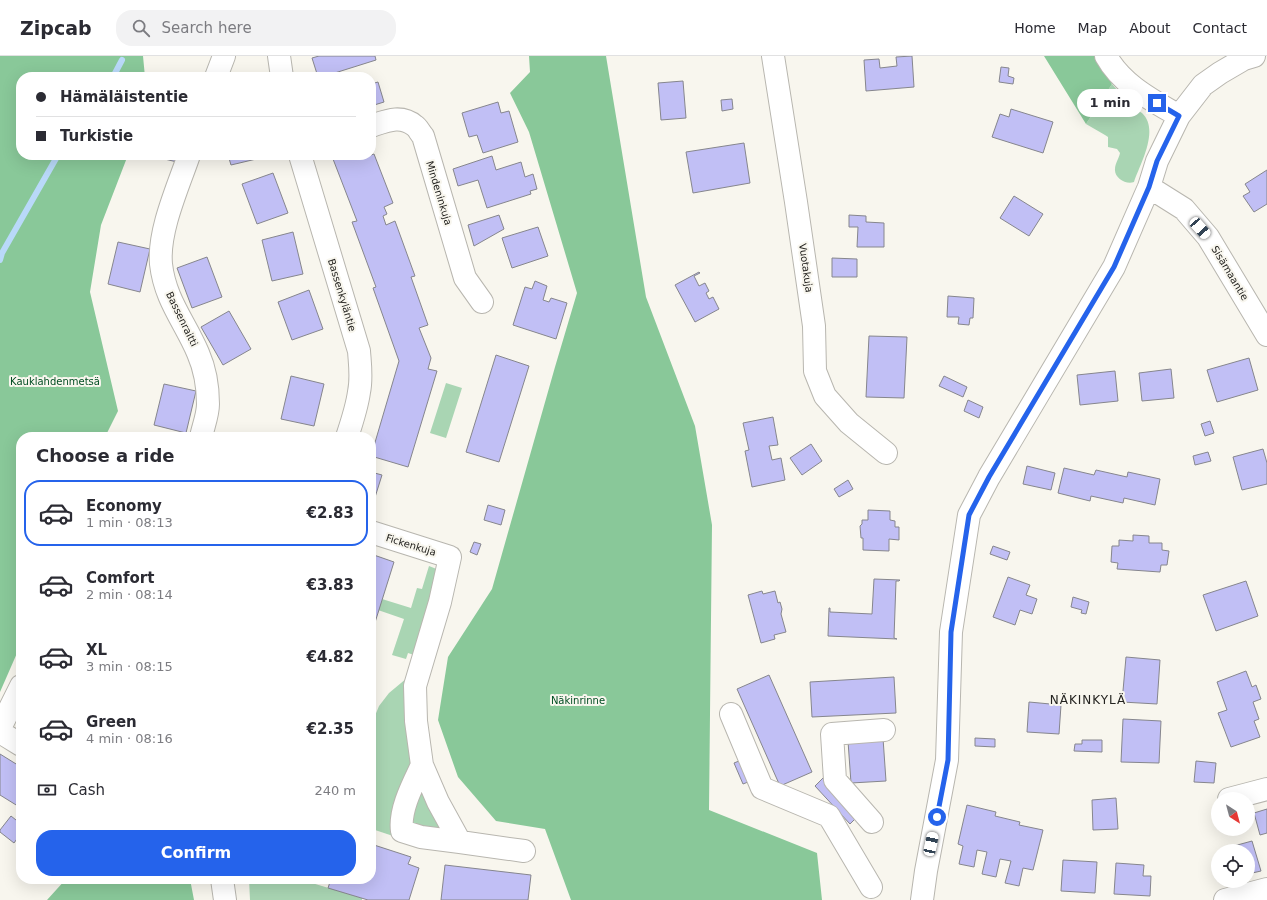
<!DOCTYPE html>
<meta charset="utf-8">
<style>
body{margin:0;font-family:"DejaVu Sans",sans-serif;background:#f2f2f3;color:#2b2b33;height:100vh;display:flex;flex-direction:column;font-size:15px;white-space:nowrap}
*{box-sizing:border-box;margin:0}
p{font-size:13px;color:#7c7c81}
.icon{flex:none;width:22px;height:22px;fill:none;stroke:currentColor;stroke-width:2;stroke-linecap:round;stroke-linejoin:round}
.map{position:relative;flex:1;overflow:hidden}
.details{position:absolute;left:16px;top:376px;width:360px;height:452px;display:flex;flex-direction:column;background:#fff;border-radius:16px;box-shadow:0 4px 16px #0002}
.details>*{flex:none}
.guide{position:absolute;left:16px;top:16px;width:360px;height:88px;border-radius:16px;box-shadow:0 4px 16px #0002;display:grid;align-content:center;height:88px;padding:0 20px;background:#fff}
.needle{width:26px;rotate:144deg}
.controls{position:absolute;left:1211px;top:736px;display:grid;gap:8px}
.controls a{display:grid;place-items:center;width:44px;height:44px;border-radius:50%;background:#fff;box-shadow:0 4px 16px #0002;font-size:20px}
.end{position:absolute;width:18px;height:18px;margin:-9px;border:5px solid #2563eb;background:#fff;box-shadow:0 0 0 2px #fff}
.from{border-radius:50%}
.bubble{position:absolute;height:28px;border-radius:14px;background:#fff;box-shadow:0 4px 16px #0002;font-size:13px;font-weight:600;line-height:28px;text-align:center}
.car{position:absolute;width:12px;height:24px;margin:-12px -6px;border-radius:5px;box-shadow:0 0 3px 1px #0007;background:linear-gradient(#fff 24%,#345 0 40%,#fff 0 76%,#345 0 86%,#fff 0)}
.guide b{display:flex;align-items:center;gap:14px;height:38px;font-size:15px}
.guide b+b{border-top:1px solid #e1e1e2}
.guide i{width:10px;height:10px;background:#2b2b33}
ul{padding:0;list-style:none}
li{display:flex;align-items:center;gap:12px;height:66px;margin:0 8px 6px;padding:0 12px;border:2px solid transparent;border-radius:16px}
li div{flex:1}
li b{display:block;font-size:15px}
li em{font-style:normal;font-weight:600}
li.current{border-color:#2563eb}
li>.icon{width:36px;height:36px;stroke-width:1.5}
h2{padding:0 20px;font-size:18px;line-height:48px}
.pay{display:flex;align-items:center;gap:10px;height:44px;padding:0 20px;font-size:15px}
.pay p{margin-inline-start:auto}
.button{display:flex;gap:8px;margin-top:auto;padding:8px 20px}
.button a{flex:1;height:46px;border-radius:16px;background:#2563eb;color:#fff;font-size:16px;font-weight:600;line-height:46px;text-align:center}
header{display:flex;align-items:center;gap:24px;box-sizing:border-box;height:56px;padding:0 20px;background:#fff;border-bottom:1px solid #e1e1e2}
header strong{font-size:19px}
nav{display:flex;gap:22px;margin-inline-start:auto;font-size:14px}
.search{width:280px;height:36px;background:#f2f2f3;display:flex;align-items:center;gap:10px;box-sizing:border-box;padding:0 14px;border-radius:16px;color:#7c7c81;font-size:15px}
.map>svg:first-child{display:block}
</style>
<header>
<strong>Zipcab</strong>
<div class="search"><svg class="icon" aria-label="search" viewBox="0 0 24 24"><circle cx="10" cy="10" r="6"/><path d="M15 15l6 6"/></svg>Search here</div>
<nav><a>Home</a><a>Map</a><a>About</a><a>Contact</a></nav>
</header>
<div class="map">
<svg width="1267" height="844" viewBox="0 0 1267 844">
<rect width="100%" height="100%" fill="#f8f6ee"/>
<path fill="#a9d5b3" d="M1112 28 1118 35 1134 45 1131 51C1134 53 1139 55 1142 57 1160 74 1140 108 1134 126 1126 129 1114 122 1115 113 1115 108 1119 102 1120 97L1117 93 1108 91V81L1105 79 1086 68Z
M446 327 462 332 446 382 430 377Z
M429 510 439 514 417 600 408 597 406 603 392 599 404 563 378 554 382 543 411 552 417 532 422 533Z
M407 622 415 705 393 780 372 773 374 765 371 764 372 667 379 650 389 637Z
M419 729 447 777 408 774Z
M249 823H313L312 827 362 842V844H250Z"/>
<path fill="#89c899" d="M0 0H143L145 21H21V99H128L101 169 90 236 118 355 106 379 109 381H21V588L0 636Z
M529 0H606L646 241 695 370 712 469 709 754 817 797 822 844H571L545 773 496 765 458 721 438 664 448 601 492 533 555 311 577 237 529 76 510 37 530 16Z
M1044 0H1095L1103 15 1112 28 1086 68Z
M66 823H190L194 844H47Z"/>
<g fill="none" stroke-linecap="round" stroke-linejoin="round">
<path stroke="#b9d9f9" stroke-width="6" d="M113 21 122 4
M0 204 2 197 58 99"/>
</g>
<path fill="#c1bff5" stroke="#86868d" d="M319 0H375L376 4 322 21H318L312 2Z
M912 0 914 31 866 35 864 4 879 3 880 12 897 10 896 1Z
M1001 11 1009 12 1008 20 1014 22 1013 28 999 26Z
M683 25 686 62 661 64 658 27Z
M378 26 384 46 371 50V28Z
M732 43 733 53 722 55 721 44Z
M498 46 501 57 509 55 518 86 483 97 477 79 469 81 462 57Z
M1011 53 1053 66 1043 97 992 81 1000 58 1009 61Z
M744 87 750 127 693 137 686 96Z
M374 98 393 147 384 151 387 158 383 160 386 169 395 165 415 220 411 221 428 269 419 272 431 302 428 313 437 315 408 411 371 400 399 305 373 232 376 231 352 166 357 165 333 103 343 99H364L365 101Z
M148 99H178L177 106Z
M228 99H269V100L231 109Z
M492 100 496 114 521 106 525 121 533 118 537 133 530 135 531 138 487 152 478 124 458 130 453 113Z
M1267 114V148L1254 156 1243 140 1250 136 1245 128Z
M273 117 288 157 257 168 242 128Z
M1014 140 1043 158 1029 180 1000 162Z
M499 159 504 173 474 190 468 169Z
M849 159 866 160V166L884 167V191H857L858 171H849Z
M538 171 548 200 512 212 502 182Z
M293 176 303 218 272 225 262 184Z
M118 186 150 193 140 236 108 228Z
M207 201 222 241 192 252 177 212Z
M832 202 857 203V221H832Z
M699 216 700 217 694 220 699 230 705 227 709 235 706 237 709 243 713 241 719 253 695 266 675 229Z
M535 225 547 230 543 244 549 246 551 242 567 247 556 283 513 269 525 231 532 233Z
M309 234 323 273 292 284 278 246Z
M948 240 974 242 973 262H970L969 269 958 268 959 261H947Z
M229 255 251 293 223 309 201 271Z
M869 280 907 281 904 342 866 341Z
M496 299 529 310 499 406 466 396Z
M1249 302 1258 334 1217 346 1207 314Z
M1171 313 1174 342 1142 345 1139 317Z
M1115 315 1118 345 1080 349 1077 319Z
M291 320 324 328 314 370 281 363Z
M944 320 967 331 963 341 939 330Z
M164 328 196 335 186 377 154 369Z
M968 344 983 351 979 362 964 355Z
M773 361 778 389 769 390 772 404 781 402 785 424 752 431 745 395 749 394 743 367Z
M1210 365 1214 377 1205 380 1201 368Z
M811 388 822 405 802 419 790 402Z
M1263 393 1267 407V428L1242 434 1233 401Z
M1208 396 1211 405 1195 409 1193 400Z
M1027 410 1055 417 1051 434 1023 428Z
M1064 412 1094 419 1096 414 1127 421 1128 416 1160 423 1155 449 1124 442 1123 447 1091 440 1090 445 1058 437Z
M371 416 382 419 371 454Z
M848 424 853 433 839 441 834 433Z
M488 449 505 454 501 469 484 464Z
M868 454 890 455V464L895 465V471H899V484L889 483V495L863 494V482H861L860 470 862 468V464H868Z
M1133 479 1149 480V487H1162V494L1169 495 1167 509H1161L1160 516 1117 513 1118 507 1111 506 1112 490H1119V484L1133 485Z
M474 486 481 488 477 499 470 496Z
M993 490 1010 496 1007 504 990 498Z
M371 498 394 506 372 576H371Z
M1008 521 1030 529 1026 539 1037 543 1032 558 1020 554 1015 569 993 561Z
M874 523 900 524 899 525H896L894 582 897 583 828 580 829 552H830V556L872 558Z
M1246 525 1258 560 1216 575 1203 539Z
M762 535 763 538 775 535 778 547 780 546 782 553 781 558 786 576 774 579 775 583 761 587 748 539Z
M1073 541 1089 546 1086 558 1081 557 1082 554 1071 551Z
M1126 601 1160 604 1157 648 1122 646Z
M1246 615 1252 631 1256 629 1261 643 1253 646 1259 663 1254 665 1260 681 1231 691 1218 657 1227 654 1217 626Z
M769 619 812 716 780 730 737 633Z
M894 621 896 657 812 661 810 626Z
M1029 646 1061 649 1059 678 1027 676Z
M1123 663 1161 665 1159 707 1121 706Z
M883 682 886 725 851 727 848 685Z
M975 682 995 683V691L975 690Z
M1082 684H1102V696L1074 695 1075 688H1082Z
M0 698 21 711V752L0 739Z
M744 703 753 724 743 728 734 707Z
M1196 705 1216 707 1214 727 1194 726Z
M824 721 858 760 850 768 815 730Z
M1116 742 1118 773 1093 774 1092 744Z
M967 749 996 756 995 760 1020 766 1019 769 1043 774 1033 814 1023 812 1019 830 1005 827 1011 805 1000 803 996 821 982 818 987 796 977 794 974 811 959 808 963 790 958 788Z
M1267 753V777L1260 779 1254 757Z
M11 760 21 768V777L14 787 0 776V774Z
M1252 785 1261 815 1248 818V795H1219V794Z
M371 788 411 801 408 808 419 812 409 844H368L328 832 331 823H371Z
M1063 804 1097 806 1095 837 1061 835Z
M1116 807 1144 809 1143 820H1151L1150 840 1114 838Z
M445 809 531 819 528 844H441Z"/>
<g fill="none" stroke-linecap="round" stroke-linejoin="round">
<g stroke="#b8b6af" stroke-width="24">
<path id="minor" d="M279 0 282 21
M773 0 796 146 814 270 815 315 825 340 849 367 886 397
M1106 0C1122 29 1152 44 1179 60
M216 21 224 0
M371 70C386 65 401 58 415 70 418 72 420 77 423 80L465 222 482 246
M189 99C178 131 158 175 161 208 165 244 185 266 198 297 205 313 208 332 208 348 208 359 203 371 201 381
M300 99 359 295C360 309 362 322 359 336 357 351 352 366 347 381
M1149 131 1184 153 1208 181 1267 279
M371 476 450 501 440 546 415 630 416 665 422 709 438 746 460 786 524 795
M731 658 762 732 829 760 871 831
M0 672 21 630
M0 676 21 689
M422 709C413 728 399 754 402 775L421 781 460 786
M1229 743 1267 733
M872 766 835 724 832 678 884 674
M222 823 225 844
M922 844 926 815 947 704 951 576 969 459 989 421 1114 211 1149 131 1157 105 1179 60 1203 29 1220 17 1244 3 1254 0
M1225 844 1267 833"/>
</g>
<use href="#minor" stroke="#fff" stroke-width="22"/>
</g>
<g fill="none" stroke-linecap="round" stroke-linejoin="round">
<path stroke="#2563eb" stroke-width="5" d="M937 761 948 704 951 576 969 459 989 421 1114 211 1149 131 1157 105 1179 60 1157 47"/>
</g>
<g text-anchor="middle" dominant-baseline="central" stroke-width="4" stroke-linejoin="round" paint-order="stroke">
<g font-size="10" fill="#242320" stroke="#f8f6ee">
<text transform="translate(439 137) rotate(73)">Mindeninkuja</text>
<text transform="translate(806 212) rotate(82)">Vuotakuja</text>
<text transform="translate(1230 217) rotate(59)">Sisämaantie</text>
<text transform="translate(342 239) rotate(73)">Bassenkyläntie</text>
<text transform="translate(182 263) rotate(64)">Bassenraitti</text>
<text transform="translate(411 489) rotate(17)">Fickenkuja</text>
</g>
<g font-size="10" fill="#004d22" stroke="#f8f6ee">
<text x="55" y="325">Kauklahdenmetsä</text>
<text x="578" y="644">Näkinrinne</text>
</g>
<g font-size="12" letter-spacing="1" fill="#242320" stroke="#f8f6ee">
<text x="1088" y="644">NÄKINKYLÄ</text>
</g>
</g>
</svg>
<div class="controls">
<a><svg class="needle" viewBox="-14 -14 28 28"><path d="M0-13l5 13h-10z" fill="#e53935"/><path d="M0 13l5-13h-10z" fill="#7c7c81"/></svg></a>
<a><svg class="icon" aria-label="locate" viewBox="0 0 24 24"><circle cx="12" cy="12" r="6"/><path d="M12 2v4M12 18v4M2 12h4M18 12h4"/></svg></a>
</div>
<i class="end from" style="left:937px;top:761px"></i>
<i class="end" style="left:1157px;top:47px"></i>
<div class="bubble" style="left:1077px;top:33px;width:66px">1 min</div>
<i class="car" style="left:1200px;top:172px;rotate:138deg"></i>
<i class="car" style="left:931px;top:788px;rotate:12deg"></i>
<div class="guide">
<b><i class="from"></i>Hämäläistentie</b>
<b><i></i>Turkistie</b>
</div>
<section class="details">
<h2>Choose a ride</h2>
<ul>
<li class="current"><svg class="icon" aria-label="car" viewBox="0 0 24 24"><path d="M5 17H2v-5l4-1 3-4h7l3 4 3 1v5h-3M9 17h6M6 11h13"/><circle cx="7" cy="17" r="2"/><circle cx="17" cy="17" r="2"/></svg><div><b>Economy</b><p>1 min · 08:13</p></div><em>€2.83</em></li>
<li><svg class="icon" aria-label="car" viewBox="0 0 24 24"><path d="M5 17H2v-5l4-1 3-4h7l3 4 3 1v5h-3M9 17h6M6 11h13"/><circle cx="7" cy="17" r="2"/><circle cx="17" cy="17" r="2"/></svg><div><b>Comfort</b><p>2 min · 08:14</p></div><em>€3.83</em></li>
<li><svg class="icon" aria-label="car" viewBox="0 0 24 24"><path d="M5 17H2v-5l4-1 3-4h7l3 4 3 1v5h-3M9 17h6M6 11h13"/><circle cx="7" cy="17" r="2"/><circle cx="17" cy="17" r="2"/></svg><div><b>XL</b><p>3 min · 08:15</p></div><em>€4.82</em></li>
<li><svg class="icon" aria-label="car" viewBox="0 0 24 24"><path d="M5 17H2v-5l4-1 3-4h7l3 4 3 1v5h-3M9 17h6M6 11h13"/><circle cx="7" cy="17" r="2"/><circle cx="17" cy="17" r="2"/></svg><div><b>Green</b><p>4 min · 08:16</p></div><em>€2.35</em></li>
</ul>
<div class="pay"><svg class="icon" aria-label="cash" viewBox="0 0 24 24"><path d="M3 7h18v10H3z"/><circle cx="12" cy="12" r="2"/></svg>Cash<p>240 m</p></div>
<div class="button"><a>Confirm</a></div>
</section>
</div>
